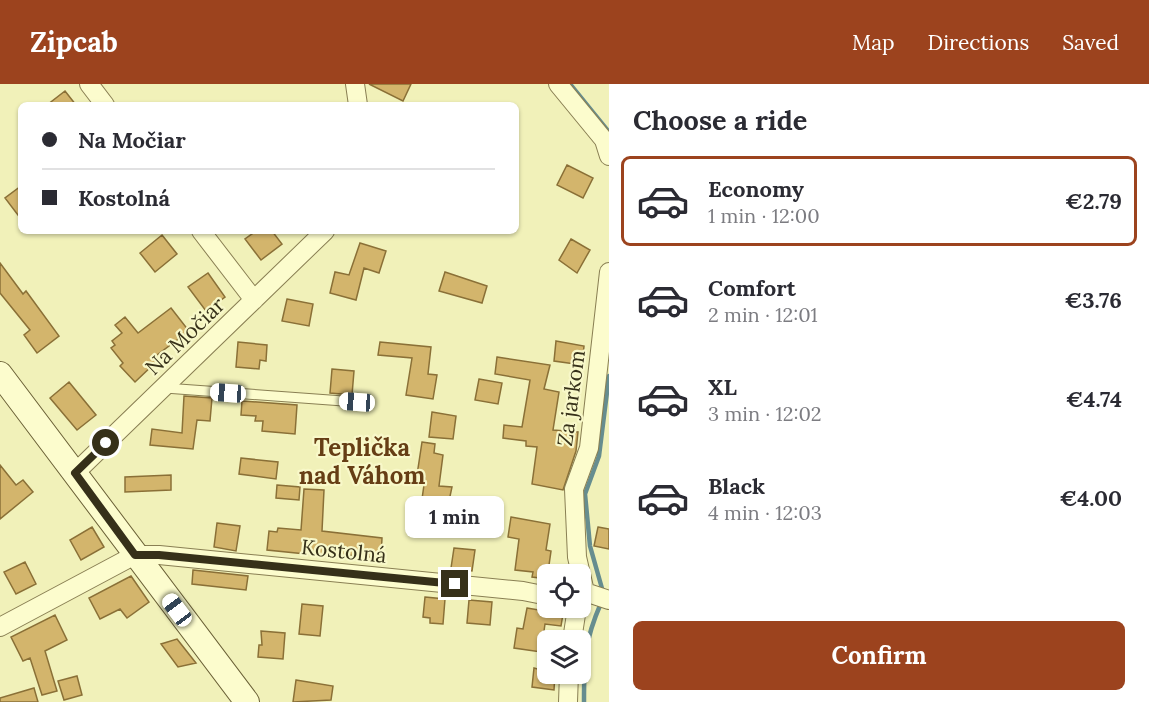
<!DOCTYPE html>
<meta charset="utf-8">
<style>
body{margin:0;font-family:Lora,serif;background:#f7f7f7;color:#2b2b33;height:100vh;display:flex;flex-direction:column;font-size:22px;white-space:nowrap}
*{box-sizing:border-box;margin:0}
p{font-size:20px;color:#7c7c81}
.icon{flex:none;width:33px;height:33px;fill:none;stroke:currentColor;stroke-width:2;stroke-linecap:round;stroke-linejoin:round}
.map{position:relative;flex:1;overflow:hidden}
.details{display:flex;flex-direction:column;background:#fff;width:540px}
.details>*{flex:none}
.top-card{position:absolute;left:18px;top:18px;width:501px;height:132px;border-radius:9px;box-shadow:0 2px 4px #0004;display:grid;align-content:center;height:132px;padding:0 24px;background:#fff}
.fabs{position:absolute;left:537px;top:480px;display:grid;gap:12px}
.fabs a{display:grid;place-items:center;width:54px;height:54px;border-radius:9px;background:#fff;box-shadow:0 2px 4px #0004;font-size:30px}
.end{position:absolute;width:27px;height:27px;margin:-14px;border:8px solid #363019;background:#fff;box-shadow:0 0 0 3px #fff}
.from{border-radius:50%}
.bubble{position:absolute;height:42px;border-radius:9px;background:#fff;box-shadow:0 2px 4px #0004;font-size:20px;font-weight:700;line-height:42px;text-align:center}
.car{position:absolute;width:18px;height:36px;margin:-18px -9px;border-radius:8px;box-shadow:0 0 4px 2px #0007;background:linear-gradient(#fff 24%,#345 0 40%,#fff 0 76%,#345 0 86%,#fff 0)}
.top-card b{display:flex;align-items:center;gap:21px;height:57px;font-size:22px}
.top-card b+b{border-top:2px solid #e1e1e2}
.top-card i{width:15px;height:15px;background:#2b2b33}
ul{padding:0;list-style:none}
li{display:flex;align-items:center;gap:18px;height:90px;margin:0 12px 9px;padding:0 12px;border:3px solid transparent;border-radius:9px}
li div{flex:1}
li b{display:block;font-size:22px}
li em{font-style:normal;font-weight:700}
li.on{border-color:#9c431e}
li>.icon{width:54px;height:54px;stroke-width:1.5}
h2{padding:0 24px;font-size:27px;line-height:72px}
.action{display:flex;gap:12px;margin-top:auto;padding:12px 24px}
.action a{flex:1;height:69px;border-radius:9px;background:#9c431e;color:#fff;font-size:24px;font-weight:700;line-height:69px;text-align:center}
header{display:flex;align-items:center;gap:36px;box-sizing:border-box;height:84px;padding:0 30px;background:#9c431e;color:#fff}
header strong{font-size:28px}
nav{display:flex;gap:33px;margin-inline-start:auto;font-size:21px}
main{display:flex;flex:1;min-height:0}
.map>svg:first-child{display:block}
</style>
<header>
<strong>Zipcab</strong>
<nav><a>Map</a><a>Directions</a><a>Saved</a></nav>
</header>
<main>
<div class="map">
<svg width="609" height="618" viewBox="0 0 609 618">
<rect width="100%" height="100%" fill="#f1f1b9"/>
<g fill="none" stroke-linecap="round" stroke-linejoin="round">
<path stroke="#668d8f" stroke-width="4.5" d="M570 0 609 48
M603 508 590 462 585 410 599 372 609 292
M584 618C584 576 584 558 601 519"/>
</g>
<path fill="#d3b56c" stroke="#8a7037" stroke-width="1.5" d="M369 0H411L403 17Z
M65 7 76 21H47Z
M567 81 593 94 583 114 557 101Z
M21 102V135L5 114Z
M256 147H272L282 160 261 176 245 155Z
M162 151 177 170 155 188 140 169Z
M571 155 590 166 577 189 559 176Z
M360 159 386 167 379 189 364 184 356 216 330 209 335 188 349 191Z
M0 179 23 210 26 207 59 252 37 269 24 251 30 246 0 209Z
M445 188 487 202 482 219 439 207Z
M208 189 225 213 206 227 188 203Z
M287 215 313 220 309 242 282 237Z
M171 224 189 247 153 274 157 277 135 298 120 282 123 279 111 264 115 261 112 257 122 249 115 241 125 233 138 249Z
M556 257 584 262 582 281 554 277Z
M238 258 267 261 266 277 260 276 259 285 236 283Z
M380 258 431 263 428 290 437 291 433 315 406 311 412 274 378 271Z
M497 273 550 281 544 305 559 308 553 346 578 348 576 367 563 406 532 400 537 363 526 362V357L503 354 504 341 522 343 530 296 495 290Z
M332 285 354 287 352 311 330 309Z
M479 295 502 299 498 320 475 316Z
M69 298 96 331 77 346 50 314Z
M184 312 212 314 210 337 197 336 193 365 150 361 152 345 182 349Z
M242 317 297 321 295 350 262 347 263 337H255L256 332 241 331Z
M432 328 456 332 453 355 429 353Z
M422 358 435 360 434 369 443 371 439 402 452 403 449 417 422 415 425 394 417 391Z
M241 374 278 378 276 395 239 390Z
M0 381 16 401 23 396 33 408 0 435Z
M171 391V406L125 408V393Z
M277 401 300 403 299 416 276 414Z
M304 405 324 406 322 447 382 454 381 474 336 470 335 473 267 466 269 447 277 448 278 444 301 446Z
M511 433 550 440 546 466 551 467 547 495 532 493 533 488 515 486 519 455 508 453Z
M217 439 240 442 236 467 214 463Z
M92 443 104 463 81 476 70 456Z
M598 443 609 445V465L594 462Z
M454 464 475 466 472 487 451 484Z
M25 478 36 500 16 510 4 488Z
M193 486 248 492 246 506 192 500Z
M131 492 149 518 127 534 120 525 100 535 89 514Z
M425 513 445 515 443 540 430 539V534L423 533Z
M469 516 492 518 490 541 467 539Z
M302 520 323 522 320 552 299 550Z
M527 524 563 530 561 542 545 540 541 568 514 564 517 544 523 545Z
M55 531 67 556 45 567 57 607 42 611 30 574 23 577 11 553Z
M261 547 285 549 283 575 258 573 259 561H262Z
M177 555 196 579 178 583 161 560Z
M534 584 555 590 554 606 532 603Z
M77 592 82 611 64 616 58 597Z
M296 596 333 602 331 616 293 618Z
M34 604 38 618H0V614Z"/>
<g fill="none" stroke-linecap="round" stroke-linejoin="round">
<g stroke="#897f53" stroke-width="11">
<path id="service" d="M165 304 357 318"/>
</g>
<g stroke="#897f53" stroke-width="20">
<path id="minor" d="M89 0 105 21
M355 0 358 21
M558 0 604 56 609 72
M201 147 254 216
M75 389 325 147
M585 508 609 516
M580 515 585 508 577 473 574 405 589 364 609 188
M0 543 135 471H159L523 507 548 512
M572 556 577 524
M568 618 569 590"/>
</g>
<g stroke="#6a6036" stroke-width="26">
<path id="secondary" d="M0 290 247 618"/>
</g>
<use href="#service" stroke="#fcfccd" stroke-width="9"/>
<use href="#minor" stroke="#fcfccd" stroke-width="18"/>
<use href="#secondary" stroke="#fcfccd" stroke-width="24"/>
</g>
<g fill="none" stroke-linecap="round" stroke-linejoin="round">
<path stroke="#363019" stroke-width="8" d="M106 359 75 389 135 471H159L455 500"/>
</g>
<g text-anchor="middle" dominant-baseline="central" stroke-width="4.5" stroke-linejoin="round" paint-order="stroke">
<g font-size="21" fill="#363019" stroke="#f8f8c9">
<text transform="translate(185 252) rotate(-44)">Na Močiar</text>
<text transform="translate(571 314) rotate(-82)">Za jarkom</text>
<text transform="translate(344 467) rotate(6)">Kostolná</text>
</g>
<g font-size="24" font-weight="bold" fill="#663e15" stroke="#f8f8c9">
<text x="362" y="363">Teplička<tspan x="362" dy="28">nad Váhom</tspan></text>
</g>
</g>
</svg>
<div class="fabs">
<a><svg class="icon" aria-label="locate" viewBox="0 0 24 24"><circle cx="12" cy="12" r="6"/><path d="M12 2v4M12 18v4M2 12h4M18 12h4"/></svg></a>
<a><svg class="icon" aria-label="layers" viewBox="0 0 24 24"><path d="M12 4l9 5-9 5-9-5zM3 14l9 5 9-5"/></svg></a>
</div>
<i class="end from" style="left:106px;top:359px"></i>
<i class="end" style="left:455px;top:500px"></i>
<div class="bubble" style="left:405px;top:412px;width:99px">1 min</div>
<i class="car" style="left:228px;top:309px;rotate:274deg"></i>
<i class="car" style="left:357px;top:318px;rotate:274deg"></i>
<i class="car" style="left:177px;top:526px;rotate:323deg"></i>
<div class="top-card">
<b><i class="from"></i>Na Močiar</b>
<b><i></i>Kostolná</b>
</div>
</div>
<section class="details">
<h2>Choose a ride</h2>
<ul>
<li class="on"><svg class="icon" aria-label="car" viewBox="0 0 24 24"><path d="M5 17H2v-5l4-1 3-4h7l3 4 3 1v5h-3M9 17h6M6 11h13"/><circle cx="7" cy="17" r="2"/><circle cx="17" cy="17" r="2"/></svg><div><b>Economy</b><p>1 min · 12:00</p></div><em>€2.79</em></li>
<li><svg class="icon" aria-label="car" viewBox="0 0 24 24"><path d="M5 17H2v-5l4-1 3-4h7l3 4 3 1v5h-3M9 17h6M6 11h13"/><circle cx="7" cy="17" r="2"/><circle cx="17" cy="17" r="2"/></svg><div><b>Comfort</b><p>2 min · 12:01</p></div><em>€3.76</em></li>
<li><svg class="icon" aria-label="car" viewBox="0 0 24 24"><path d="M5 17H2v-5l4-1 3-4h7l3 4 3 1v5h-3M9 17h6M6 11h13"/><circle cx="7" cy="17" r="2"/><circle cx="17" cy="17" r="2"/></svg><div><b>XL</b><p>3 min · 12:02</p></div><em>€4.74</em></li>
<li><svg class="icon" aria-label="car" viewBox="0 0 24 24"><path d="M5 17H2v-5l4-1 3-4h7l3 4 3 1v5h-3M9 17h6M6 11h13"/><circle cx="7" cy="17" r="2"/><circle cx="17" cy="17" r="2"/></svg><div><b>Black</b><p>4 min · 12:03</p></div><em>€4.00</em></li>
</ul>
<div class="action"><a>Confirm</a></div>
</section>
</main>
